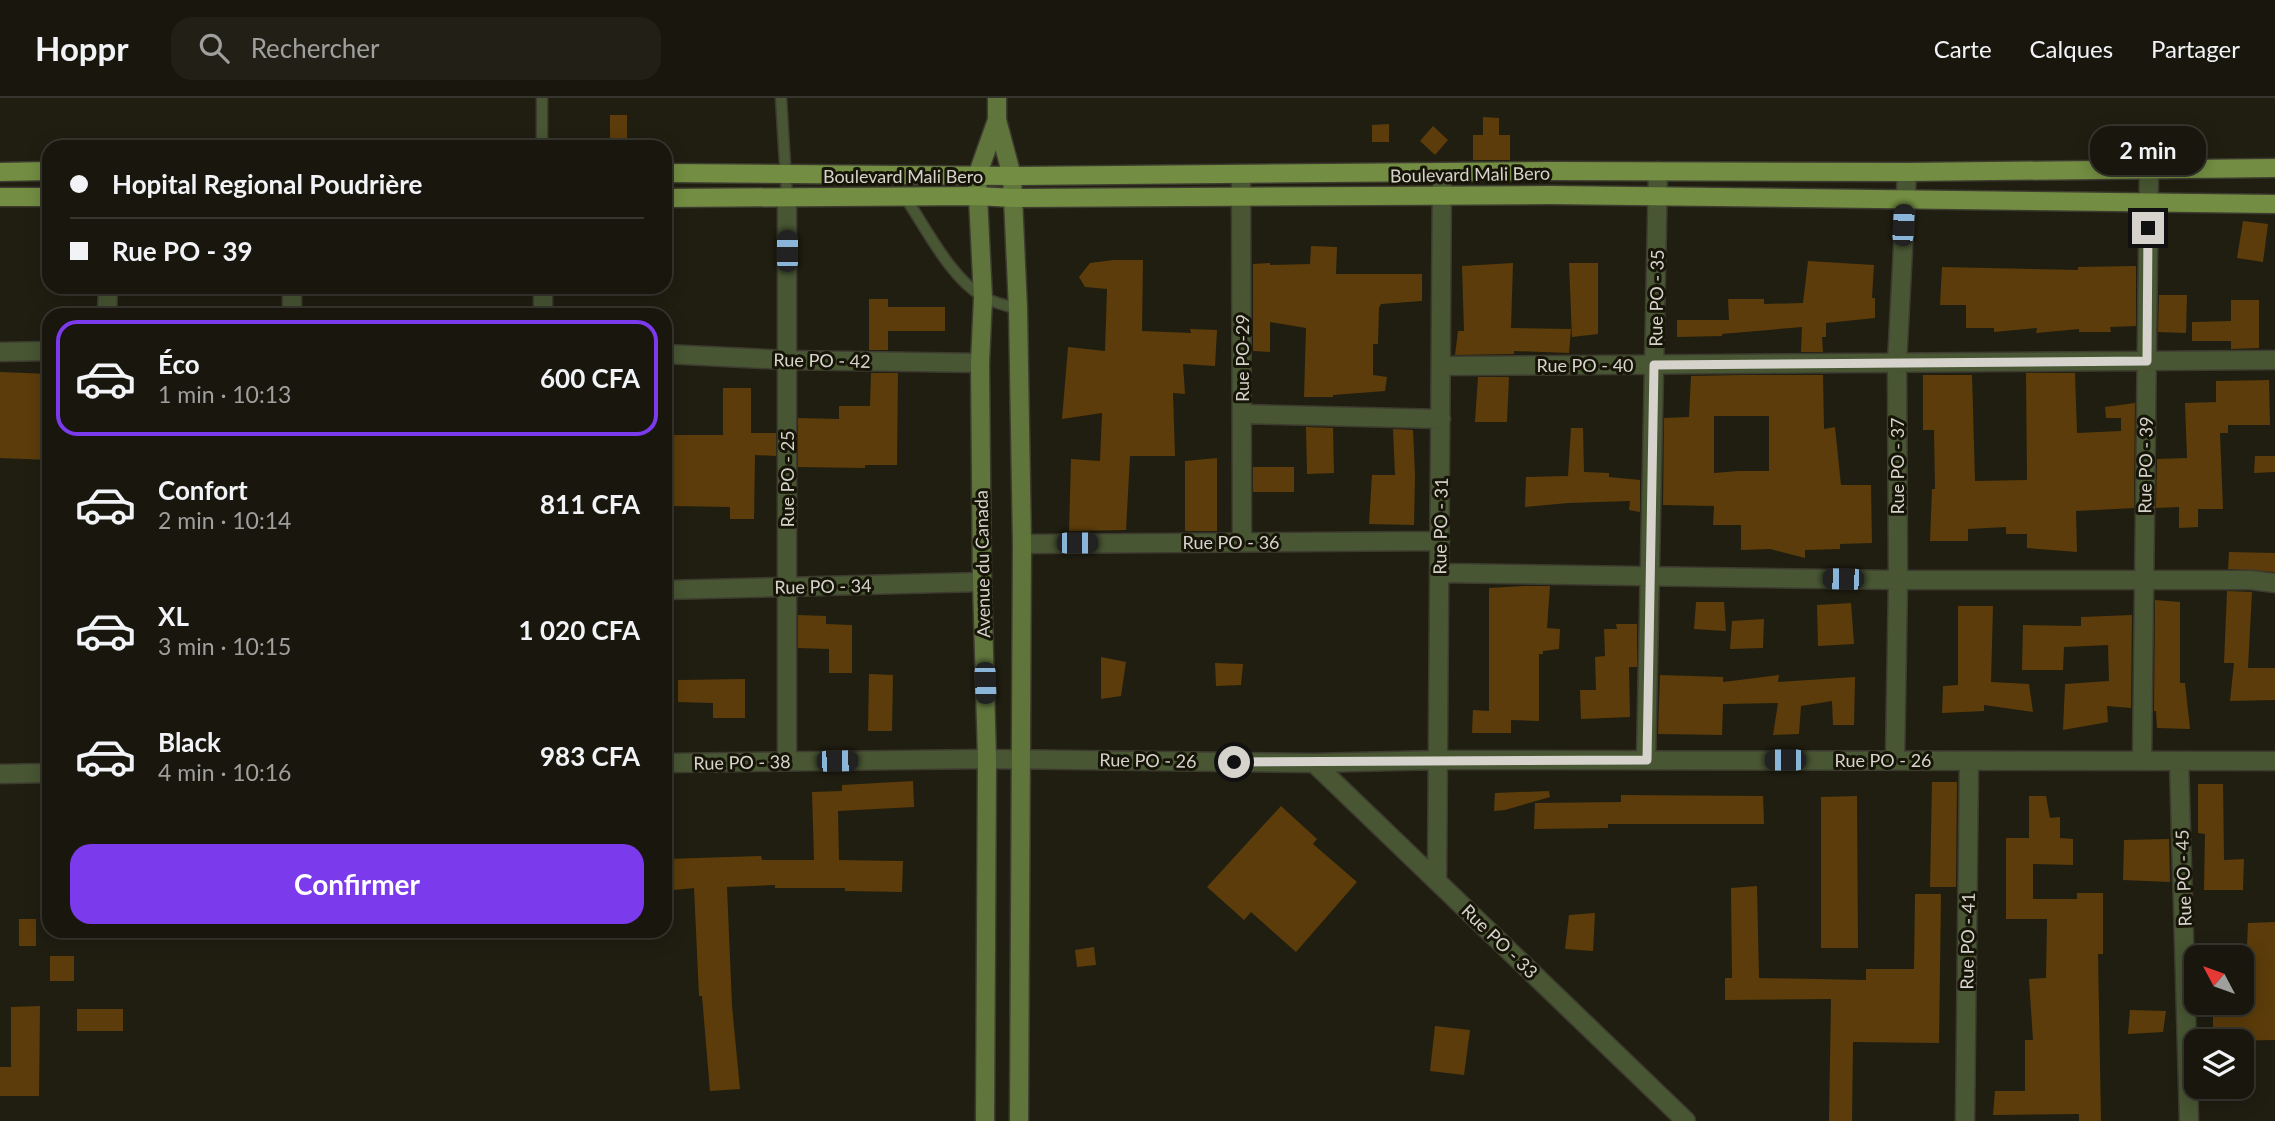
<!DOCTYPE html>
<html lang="fr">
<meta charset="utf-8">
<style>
body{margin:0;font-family:Lato,sans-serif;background:#211f16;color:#f1f3f6;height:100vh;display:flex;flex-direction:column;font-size:26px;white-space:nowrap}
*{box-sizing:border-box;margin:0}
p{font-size:23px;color:#9f9f9d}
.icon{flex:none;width:38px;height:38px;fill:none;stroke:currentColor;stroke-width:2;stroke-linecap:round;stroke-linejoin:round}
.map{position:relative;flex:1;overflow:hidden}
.panel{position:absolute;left:42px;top:210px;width:630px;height:630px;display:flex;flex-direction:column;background:#18160d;border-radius:21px;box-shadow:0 4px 18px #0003,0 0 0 2px #36352e}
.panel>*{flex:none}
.banner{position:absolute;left:42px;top:42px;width:630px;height:154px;border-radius:21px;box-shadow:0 4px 18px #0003,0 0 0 2px #36352e;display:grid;align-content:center;height:154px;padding:0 28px;background:#18160d}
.needle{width:46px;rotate:311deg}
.tools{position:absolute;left:2184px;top:847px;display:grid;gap:14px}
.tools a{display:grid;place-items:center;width:70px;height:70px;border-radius:14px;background:#18160d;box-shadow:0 4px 18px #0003,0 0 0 2px #36352e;font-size:35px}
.end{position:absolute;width:32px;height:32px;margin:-16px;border:9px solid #d5d3cb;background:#111;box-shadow:0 0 0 4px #111}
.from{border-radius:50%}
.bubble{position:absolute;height:49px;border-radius:21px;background:#18160d;box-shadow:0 4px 18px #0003,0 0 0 2px #36352e;font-size:23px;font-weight:700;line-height:49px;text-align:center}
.car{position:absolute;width:21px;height:42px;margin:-21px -10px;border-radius:9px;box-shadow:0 0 5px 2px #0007;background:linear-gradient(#222 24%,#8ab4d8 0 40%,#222 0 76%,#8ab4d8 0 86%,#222 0)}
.banner b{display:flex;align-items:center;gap:24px;height:66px;font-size:26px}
.banner b+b{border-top:2px solid #36352e}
.banner i{width:18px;height:18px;background:#f1f3f6}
ul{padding:12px 0 0;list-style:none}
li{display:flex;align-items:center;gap:21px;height:116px;margin:0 14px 10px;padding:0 14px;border:4px solid transparent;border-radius:21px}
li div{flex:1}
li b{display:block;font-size:26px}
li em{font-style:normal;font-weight:700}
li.current{border-color:#7c3aed}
li>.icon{width:63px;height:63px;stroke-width:1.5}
.action{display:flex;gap:14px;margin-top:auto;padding:14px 28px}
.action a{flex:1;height:80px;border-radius:21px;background:#7c3aed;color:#fff;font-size:28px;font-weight:700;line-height:80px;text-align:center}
header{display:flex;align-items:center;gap:42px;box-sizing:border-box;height:98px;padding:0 35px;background:#18160d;border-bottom:2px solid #36352e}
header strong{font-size:33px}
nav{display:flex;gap:38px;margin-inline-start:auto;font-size:24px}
.search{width:490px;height:63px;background:#211f16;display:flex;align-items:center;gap:18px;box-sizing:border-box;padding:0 24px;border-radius:21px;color:#9f9f9d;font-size:26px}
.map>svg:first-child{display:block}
</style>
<header>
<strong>Hoppr</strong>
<div class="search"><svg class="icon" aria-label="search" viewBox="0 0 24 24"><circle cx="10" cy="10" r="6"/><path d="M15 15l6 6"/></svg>Rechercher</div>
<nav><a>Carte</a><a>Calques</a><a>Partager</a></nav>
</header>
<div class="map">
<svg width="2275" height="1023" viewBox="0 0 2275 1023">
<rect width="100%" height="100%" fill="#201e11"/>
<path fill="#5c3c0a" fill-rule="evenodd" d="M610 17H627V47L610 48Z
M1483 19 1499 20V37H1510V62H1473V37H1483Z
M1389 26V44H1372V27Z
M1433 28 1448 42 1435 57 1420 43Z
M2243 123 2268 126 2263 164 2237 160Z
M1311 148 1337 149 1336 176H1422V203L1381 206 1379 210 1378 246H1373V277L1387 279 1385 293 1333 297V299H1304L1306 230 1270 224V254L1253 253V166L1270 165V167L1310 166Z
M1113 162H1143L1142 233 1191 235 1190 231 1217 232 1215 268 1183 266 1185 296 1173 295 1175 358H1130L1126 432 1069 433 1071 361 1100 363 1102 315 1062 321 1068 249 1105 253 1107 191 1085 189 1079 179 1090 165Z
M1808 163 1874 167 1872 200H1875V220L1826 225V239H1822L1823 254H1801L1802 229 1722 236V238L1677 239V222H1729L1728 201H1764V206L1803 205Z
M1513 165 1511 230 1571 231 1569 255 1514 253V256L1455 257 1458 233H1464L1462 168Z
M1569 165H1598V236L1572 239Z
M2136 168V228L2110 229 2111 234H2079V231L2036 235 2037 230 1994 234V230H1966V207H1940L1942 169 2078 172V169Z
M2159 197H2187L2186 235 2158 234Z
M869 201H888V209H945V233H888V252H869Z
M2231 202H2259V250L2231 251V243H2192V224L2231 223Z
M0 274 49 276V362L0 360Z
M871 275H898L897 367H865V370L798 369V320L839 321V308H870Z
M2026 275H2075L2077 335 2121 333V320H2106L2105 309 2135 305 2134 410 2076 413 2077 454 2027 450V436H2006V429L1968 431V443H1930L1932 391H1935L1934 332H1923V277H1972L1975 383 2027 382Z
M1742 277H1823L1824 331 1835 329 1841 387H1871L1872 445 1840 446V451L1805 452V460L1770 451 1741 452V427H1713L1714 408 1663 407 1664 320 1689 319 1691 278ZM1714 318H1769V373H1738L1714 375Z
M1478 279H1509L1507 324H1475Z
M2269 282 2270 327H2228V335H2220L2223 411H2198V429L2179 430V409L2156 410 2157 361 2187 360 2185 305 2216 304V283Z
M723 290H751V335H776V358L755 357 754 421H730V409L674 408V337H723Z
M1306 329 1333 330 1334 375 1307 376Z
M1571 330H1583L1584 374 1609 375V379L1640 382V414L1629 412 1630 403 1568 405 1525 409 1526 379 1568 378Z
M1393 331 1413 332 1415 377 1414 427 1369 426 1372 377H1395Z
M2255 358H2275V374L2254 375Z
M1217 360V433H1185V363Z
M1253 369H1294V394H1253Z
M2229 454 2275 455V474L2228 471Z
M1524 488H1550L1547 530 1560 531 1559 551 1543 553V556H1539V623L1511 622V635H1472L1473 612 1489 613V490Z
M2227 493 2252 494 2248 570H2275V602L2230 603 2234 565H2224Z
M2155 502 2180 504V585H2185L2190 631 2157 630 2156 613H2154Z
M1696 504H1724L1726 533 1694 531Z
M1851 505 1854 546 1818 548 1817 507Z
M1958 508H1993L1991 584 2029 586 2033 614 1984 607V613L1942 615 1943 588 1958 587Z
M798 517 826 518V526L852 527V575H829V551L798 550Z
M2132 517 2131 610 2107 608 2108 624 2063 632 2065 586 2109 583 2108 547 2064 549 2063 572H2022L2023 527 2081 528V519Z
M1764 521 1763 550 1730 551 1732 523Z
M1616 526H1637V569H1629L1630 619 1581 621 1580 592H1596L1595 559 1605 558 1604 531H1617Z
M1101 559 1126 564 1121 598 1101 601Z
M1215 565 1243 566 1241 587 1216 588Z
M869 576 893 577 892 633H868Z
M1660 577 1723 579V584L1779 577 1778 584 1855 579 1854 627H1833L1832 603 1801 608 1799 636 1773 637 1778 605 1723 606 1722 637 1658 636Z
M745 581V620H713V605L678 604V582Z
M913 683 914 709 838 713 839 762 903 763 902 794 845 793V790H775V787L727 789 732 908 740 991 710 993 702 898H699L694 790 665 793V761L761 758 762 762H814L812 694 842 693V687Z
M1932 684H1957L1956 789H1930Z
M2198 686H2223L2224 762 2244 761 2243 792H2204L2205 736 2198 735Z
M1549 693 1550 699 1505 712 1494 713 1495 695Z
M1621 697 1763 698 1764 726H1608V730L1534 731 1535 705 1621 704Z
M1857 698 1858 850H1821V699Z
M2029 698H2046L2050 720 2060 719V740L2073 741V767L2033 766V801H2077V795H2103V856H2098L2101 1023H2079V1016L1993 1017 1995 993H2025V942H2033L2029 881 2046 880 2047 821H2006V740H2029Z
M1281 708 1317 741 1313 746 1357 784 1296 854 1251 814 1244 822 1207 789Z
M2169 741 2170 784 2123 782 2124 742Z
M1757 788 1759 880 1866 882V871H1914L1915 796H1941L1939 945 1853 944 1852 1023H1829L1831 901 1725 902V880H1732L1731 790Z
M1595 815 1593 853 1565 851 1569 817Z
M19 821H36V848H19Z
M2275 824V942L2213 943V911H2239V905H2242V870H2246L2248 825Z
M1094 849 1096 867 1077 869 1075 852Z
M50 858H74V883H50Z
M40 908 39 998H0V969H11V909Z
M77 911H123V933H77Z
M2130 912 2166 913 2163 934 2128 936Z
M1435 928 1470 932 1464 977 1430 973Z"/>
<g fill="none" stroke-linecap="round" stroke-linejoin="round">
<g stroke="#3d3b2f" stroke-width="13">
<path id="lane" d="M542 0V49
M781 0 787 99
M905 99C926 130 950 179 982 198 992 205 1006 207 1018 211"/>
</g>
<g stroke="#3d3b2f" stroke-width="21">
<path id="street" d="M1241 76 1242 444
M787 99V663
M292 189V217
M543 189V217
M107 217 108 189
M0 254 49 253
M665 256 787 262 980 265
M1441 268 2275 262
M1242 316 1441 321
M1022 446 1440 443
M1439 475 1898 482H2251L2275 485
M665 492 982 484
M1646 662 1658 73
M1895 662 1898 482 1897 265 1907 74
M2142 663 2149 71
M2179 663 2189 1023
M665 665 987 661 1314 665 1438 662 2275 663
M1314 665 1686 1023
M0 676 49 675
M1437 783 1442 74
M1965 1023 1969 663"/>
</g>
<g stroke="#3d3b2f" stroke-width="21">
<path id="secondary" d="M997 0V22L1012 78 1018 211 1022 446 1019 1023
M985 1023 987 661 982 484 980 265 983 200 977 78 997 22"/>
</g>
<g stroke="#3d3b2f" stroke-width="21">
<path id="primary" d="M0 74 49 73
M665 75 1012 78 1550 73 1907 74 2275 70
M0 99H49
M665 100 977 98 1013 100 1549 97 2275 106"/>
</g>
<use href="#lane" stroke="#485633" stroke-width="10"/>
<use href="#street" stroke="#485633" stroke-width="18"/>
<use href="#secondary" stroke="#60753c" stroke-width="18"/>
<use href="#primary" stroke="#738e42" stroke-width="18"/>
</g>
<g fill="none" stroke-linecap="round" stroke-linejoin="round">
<path stroke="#d5d3cb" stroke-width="9" d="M1234 664 1647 662 1654 267 2147 263 2148 130"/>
</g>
<g text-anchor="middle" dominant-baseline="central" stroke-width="6" stroke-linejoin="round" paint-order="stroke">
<g font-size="18" fill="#d5d3cb" stroke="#171508">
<text transform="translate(1470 76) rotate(-1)">Boulevard Mali Bero</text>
<text x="903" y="78">Boulevard Mali Bero</text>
<text transform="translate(1656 200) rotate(-89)">Rue PO - 35</text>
<text transform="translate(1242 260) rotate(-90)">Rue PO-29</text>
<text transform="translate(822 262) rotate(1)">Rue PO - 42</text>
<text x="1585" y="267">Rue PO - 40</text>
<text transform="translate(2145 367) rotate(-89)">Rue PO - 39</text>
<text transform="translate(1897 368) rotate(-90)">Rue PO - 37</text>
<text transform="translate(787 381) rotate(-90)">Rue PO - 25</text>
<text transform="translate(1440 428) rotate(-89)">Rue PO - 31</text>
<text x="1231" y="444">Rue PO - 36</text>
<text transform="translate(982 466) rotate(-91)">Avenue du Canada</text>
<text transform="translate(823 488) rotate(-1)">Rue PO - 34</text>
<text transform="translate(1148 662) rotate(1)">Rue PO - 26</text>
<text x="1883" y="662">Rue PO - 26</text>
<text transform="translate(742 664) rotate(-1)">Rue PO - 38</text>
<text transform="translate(2183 780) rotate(-92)">Rue PO - 45</text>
<text transform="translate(1500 843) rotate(44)">Rue PO - 33</text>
<text transform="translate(1967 843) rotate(-89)">Rue PO - 41</text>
</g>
</g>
</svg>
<div class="tools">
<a><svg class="needle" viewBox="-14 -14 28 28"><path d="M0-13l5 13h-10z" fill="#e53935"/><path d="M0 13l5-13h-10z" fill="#9f9f9d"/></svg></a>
<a><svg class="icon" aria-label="layers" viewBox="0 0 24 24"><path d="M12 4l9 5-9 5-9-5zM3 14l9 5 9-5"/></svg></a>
</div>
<i class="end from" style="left:1234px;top:664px"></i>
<i class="end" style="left:2148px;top:130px"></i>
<div class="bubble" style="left:2090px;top:28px;width:116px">2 min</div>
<i class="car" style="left:1903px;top:127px;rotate:3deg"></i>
<i class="car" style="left:787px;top:153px;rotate:0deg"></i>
<i class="car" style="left:1077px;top:445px;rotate:90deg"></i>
<i class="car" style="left:1843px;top:481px;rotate:271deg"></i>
<i class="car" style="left:985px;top:585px;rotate:178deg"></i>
<i class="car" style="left:1785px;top:662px;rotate:270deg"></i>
<i class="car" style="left:837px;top:663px;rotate:89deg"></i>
<div class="banner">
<b><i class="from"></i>Hopital Regional Poudrière</b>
<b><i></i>Rue PO - 39</b>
</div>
<section class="panel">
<ul>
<li class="current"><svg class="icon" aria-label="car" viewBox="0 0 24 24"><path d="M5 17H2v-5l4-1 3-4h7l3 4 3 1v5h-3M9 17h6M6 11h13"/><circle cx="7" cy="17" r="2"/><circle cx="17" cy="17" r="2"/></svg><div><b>Éco</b><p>1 min · 10:13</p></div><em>600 CFA</em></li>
<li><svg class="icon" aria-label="car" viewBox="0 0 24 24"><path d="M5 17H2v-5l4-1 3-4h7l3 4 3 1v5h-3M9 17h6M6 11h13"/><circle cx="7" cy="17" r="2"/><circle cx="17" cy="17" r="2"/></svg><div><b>Confort</b><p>2 min · 10:14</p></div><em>811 CFA</em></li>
<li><svg class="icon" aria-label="car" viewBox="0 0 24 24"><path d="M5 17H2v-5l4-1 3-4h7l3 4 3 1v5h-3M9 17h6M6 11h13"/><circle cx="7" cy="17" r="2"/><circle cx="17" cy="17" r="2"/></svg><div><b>XL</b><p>3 min · 10:15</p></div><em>1 020 CFA</em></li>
<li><svg class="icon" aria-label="car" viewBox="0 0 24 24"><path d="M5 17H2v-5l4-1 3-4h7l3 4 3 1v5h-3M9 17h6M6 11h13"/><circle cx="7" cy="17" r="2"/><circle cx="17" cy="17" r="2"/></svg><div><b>Black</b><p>4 min · 10:16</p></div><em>983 CFA</em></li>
</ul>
<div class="action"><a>Confirmer</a></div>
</section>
</div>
